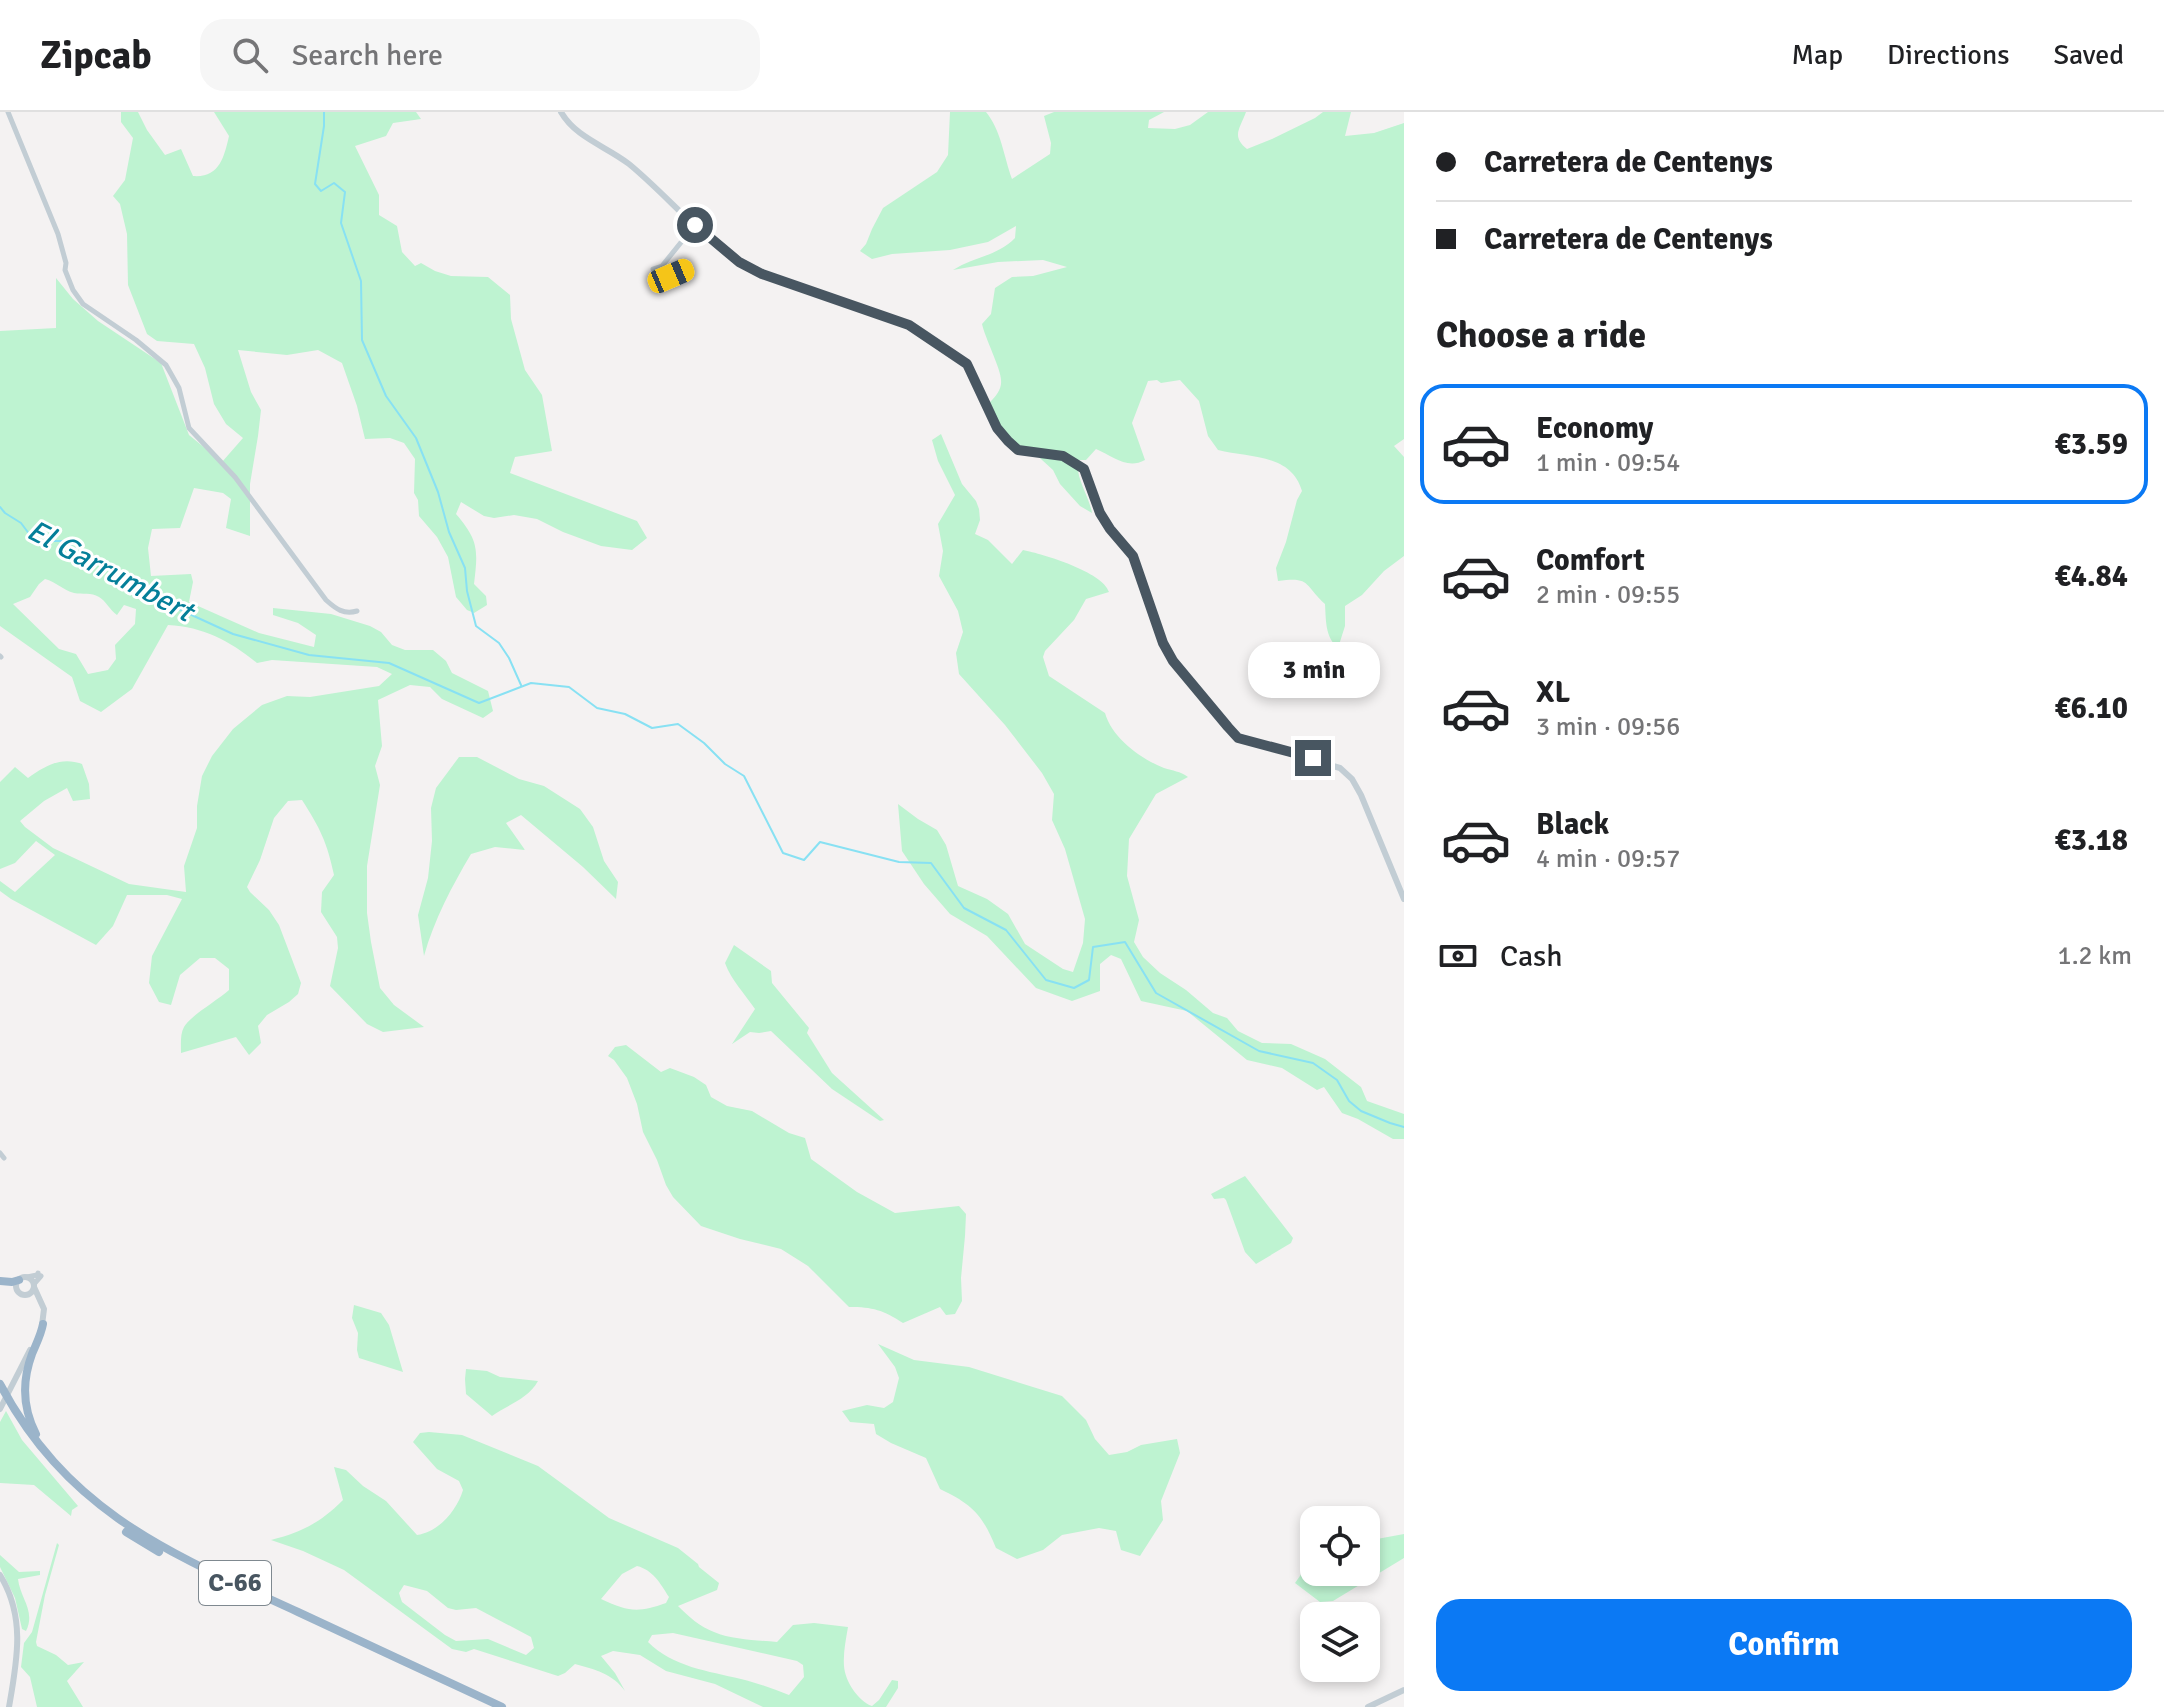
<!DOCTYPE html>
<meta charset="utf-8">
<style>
body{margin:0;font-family:Signika,sans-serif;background:#f6f6f6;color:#202124;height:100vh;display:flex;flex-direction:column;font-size:30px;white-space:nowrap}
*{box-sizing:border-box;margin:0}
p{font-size:26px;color:#757577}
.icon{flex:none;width:44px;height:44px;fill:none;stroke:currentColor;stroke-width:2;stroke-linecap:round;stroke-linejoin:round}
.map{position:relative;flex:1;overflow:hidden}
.panel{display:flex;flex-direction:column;background:#fff;width:760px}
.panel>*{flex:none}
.top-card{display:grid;align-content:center;height:176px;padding:0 32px;background:#fff}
.tools{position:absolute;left:1300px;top:1394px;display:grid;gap:16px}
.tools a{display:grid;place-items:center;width:80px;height:80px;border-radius:16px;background:#fff;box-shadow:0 4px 12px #0003;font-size:40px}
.end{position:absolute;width:36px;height:36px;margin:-18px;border:10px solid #485661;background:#fff;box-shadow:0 0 0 4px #fff}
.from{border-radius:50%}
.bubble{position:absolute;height:56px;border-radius:24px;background:#fff;box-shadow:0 4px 12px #0003;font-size:26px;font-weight:700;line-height:56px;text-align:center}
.car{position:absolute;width:24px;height:48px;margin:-24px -12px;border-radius:10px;box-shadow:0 0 6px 2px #0007;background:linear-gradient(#f5c518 24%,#345 0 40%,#f5c518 0 76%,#345 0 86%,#f5c518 0)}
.top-card b{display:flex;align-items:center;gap:28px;height:76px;font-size:30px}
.top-card b+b{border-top:2px solid #e0e0e0}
.top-card i{width:20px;height:20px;background:#202124}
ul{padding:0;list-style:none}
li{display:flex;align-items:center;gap:24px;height:120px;margin:0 16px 12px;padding:0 16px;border:4px solid transparent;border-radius:24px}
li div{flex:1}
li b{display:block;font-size:30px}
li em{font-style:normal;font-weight:700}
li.selected{border-color:#0b79f4}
li>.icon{width:72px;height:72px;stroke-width:1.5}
h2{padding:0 32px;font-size:36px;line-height:96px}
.pay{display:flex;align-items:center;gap:20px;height:88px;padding:0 32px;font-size:30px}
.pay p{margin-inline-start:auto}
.action{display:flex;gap:16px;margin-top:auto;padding:16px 32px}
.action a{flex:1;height:92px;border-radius:24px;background:#0b79f4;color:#fff;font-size:32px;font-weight:700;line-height:92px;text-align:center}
header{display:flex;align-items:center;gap:48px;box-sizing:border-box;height:112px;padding:0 40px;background:#fff;border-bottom:2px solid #e0e0e0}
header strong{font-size:38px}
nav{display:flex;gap:44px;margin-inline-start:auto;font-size:28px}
.search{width:560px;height:72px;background:#f6f6f6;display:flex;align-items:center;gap:20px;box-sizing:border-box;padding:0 28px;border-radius:24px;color:#757577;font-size:30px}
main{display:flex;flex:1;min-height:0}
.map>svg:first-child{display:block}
</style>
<header>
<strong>Zipcab</strong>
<div class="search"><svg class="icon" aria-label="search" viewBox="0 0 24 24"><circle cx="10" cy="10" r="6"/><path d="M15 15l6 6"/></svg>Search here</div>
<nav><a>Map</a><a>Directions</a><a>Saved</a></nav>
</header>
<main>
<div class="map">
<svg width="1404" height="1595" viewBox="0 0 1404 1595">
<rect width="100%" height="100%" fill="#f4f2f2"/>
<path fill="#bef3d1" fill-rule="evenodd" d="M121 0H138L147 18 165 43 181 37 193 64C219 66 224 46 229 24L214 0H416L421 7 393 11 386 24 355 34 379 83V103L397 114 402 140 415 154 421 151 435 159 451 164 488 165 510 183 511 207 525 258 542 283 552 339 515 345 510 361 637 409 647 426 632 438 601 434 563 420 537 407 514 403 494 406 484 404 461 390 456 402C479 429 478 438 474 472L486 484 487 493 474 501 467 498 456 485 448 445 437 425 419 404 418 388 414 381 415 347 404 331 390 326 365 327 357 294 342 251 318 238 287 243 238 238 251 280 261 298 258 324 250 372V424L226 416 231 387 223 381 194 376 180 416 152 417 148 436 151 464 191 462 193 470 189 490 259 521 314 535 316 523 298 511 273 503V496L331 502 370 514 381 520 392 533 405 538H433L446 549 452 561 488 579 493 599 483 606 442 587 430 575 410 573 378 588 382 634 375 654 380 673 367 754V801L371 830 380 876 394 893 424 915 383 920 367 912 330 874 338 836 337 825 321 800 322 780 334 763C327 730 320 716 302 688L288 689 274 706 260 748 247 775 250 780 269 798 279 813 301 871 298 882 289 890 267 903 258 914 261 931 249 943 236 925 181 941C181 933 180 922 184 915 190 904 218 888 229 878V857L215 846H200L180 863 171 893 159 890 149 871 152 844 182 787 167 783H127L113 814 96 833 11 787 0 779V769L15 780 55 743 36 729 15 751 0 757V670L15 655 28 666C45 654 61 644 82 652L89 672 90 687 73 689 67 676 44 689 20 709 25 715 53 736 129 772 186 780 184 754 197 716V694L202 664 212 644 233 617 262 593 287 584 310 585 379 574 392 562 377 555 272 548 257 551C230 529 204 515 168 513L132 577 101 600 80 589 72 565 0 514V219L56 216V166L73 187 98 209 161 251 189 323 222 350 243 326 226 312 214 292 205 256 194 232 157 229 147 222 128 173 127 122 120 92 113 84 125 68 133 26 121 10ZM45 467C56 470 63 478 74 481 83 483 91 480 99 485 106 489 110 498 117 503L124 493 136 497 135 512 115 533 116 547 108 558 88 562 76 542 59 537 13 492 30 485 39 472Z
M950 0H986C1001 18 1004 45 1012 67L1050 42 1051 31 1044 4 1054 0H1164L1149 8 1148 16 1175 17 1190 13 1208 0H1246C1240 17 1231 24 1247 37L1272 27 1315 6 1323 0H1351L1345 24 1374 21 1404 11V327L1394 334 1404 345V444L1384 459 1362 483 1345 494V514L1338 536C1325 525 1326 508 1325 492 1304 473 1311 464 1278 469L1276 456 1286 430 1297 388 1302 379C1291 341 1249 346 1218 338L1208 324 1199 289 1180 268 1161 271 1157 268 1148 269 1132 311 1145 348C1127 358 1113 344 1096 337L1086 348H1078C1075 366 1089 383 1092 401L1080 394 1060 372 1053 358 1030 337 1016 332 1001 316 990 290C996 284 1002 277 1001 268 1001 257 985 226 982 212L991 202 995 176 1012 165 1033 164 1067 155 1043 148 998 150 953 158C973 145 998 144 1015 126L1016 114 988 130 950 138 892 142 872 147 860 139 866 132 872 117 883 96 937 60 948 43Z
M941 322 962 372 976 389 979 397 980 408 975 422 988 428 1012 452 1023 438C1043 442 1103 460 1109 480L1086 487 1074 508 1045 539 1043 545 1049 564 1105 601C1112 626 1141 647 1164 656 1173 659 1180 659 1188 665L1156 682 1129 727 1127 764 1139 808 1134 830 1143 845 1160 861 1186 878 1213 901 1227 906 1238 919 1262 931 1291 932 1325 947 1361 975 1367 989 1404 1002V1027H1393L1358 1007 1342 1001 1324 975 1317 978 1282 956 1247 948 1187 899 1141 889 1121 847 1111 843 1100 852V879L1072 889 1036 876 987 824 950 802 924 772 902 739 898 692 918 707 937 718 946 733 958 774 987 787 1008 802 1025 832 1063 857 1073 860 1083 831 1085 807 1065 737 1052 708 1054 682 1042 661 1005 613 959 562 956 541 963 520 958 499 939 464 943 439 938 412 955 383 938 349 932 328Z
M459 645H477L519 667 544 674 580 697 593 715 604 749 618 770 616 787 583 755 521 703 506 711 525 738 495 735 471 742C452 774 434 808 424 844L418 803 428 766 432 729 431 696 436 676Z
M734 833 771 859 772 871 809 916 807 921 832 961 884 1008 880 1009 832 977 771 919 759 921 750 920 732 932 755 897C745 882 731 868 725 851Z
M626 933 661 960 670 956 694 965 706 973 711 985 727 994 752 999 789 1021 805 1026 811 1047 857 1080 895 1101 959 1094 966 1102 965 1124 961 1166 962 1189 955 1202 946 1203 940 1195 903 1211C883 1198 873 1195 849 1195L808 1154 781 1137 740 1127 701 1114 673 1085 666 1073 657 1048 643 1020 637 992 627 966 614 948 608 944 615 935Z
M1245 1064 1293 1126 1291 1131 1256 1152 1245 1140 1226 1088 1224 1086 1214 1087 1211 1082Z
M354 1193 381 1201 389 1213 403 1260 359 1246 357 1238 358 1221 352 1206Z
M878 1232 914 1248 969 1255 1062 1284 1086 1308 1095 1327 1109 1343 1127 1340 1141 1333 1177 1327 1180 1341 1161 1389 1163 1408 1140 1444 1121 1438 1116 1419 1099 1416 1062 1423 1043 1438 1017 1447 996 1436C982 1402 973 1393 940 1377L926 1346 891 1331 876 1322 874 1312 850 1310 842 1299 867 1293 884 1296 893 1290 899 1266 895 1255Z
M466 1257 487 1259 500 1265 538 1269C528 1287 509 1292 492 1304L466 1282 465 1267Z
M6 1299 22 1328 78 1394 72 1398 71 1404 34 1373 0 1371V1310Z
M429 1320 462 1323 538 1354 609 1406 678 1436 698 1452 699 1455 719 1471 717 1478 678 1494C688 1504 700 1515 714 1520 733 1528 757 1528 777 1530L793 1513 814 1511 848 1515C846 1527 843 1541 844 1554 845 1569 858 1589 872 1594L879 1588 892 1568 898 1569V1576L886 1595H763L715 1572 666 1559 640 1543 613 1539 601 1544 615 1561 625 1579C613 1562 594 1557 575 1552L565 1561 558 1564 474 1537 466 1540 452 1537 344 1458 303 1439 271 1428C302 1420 320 1411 343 1388L334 1355 346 1358 363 1374 386 1389 417 1423C439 1420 457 1398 463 1378L459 1369 437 1357 413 1330 420 1321ZM637 1454C653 1458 660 1471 669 1485L666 1491C638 1501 629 1500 601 1487L622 1462ZM404 1473 427 1479 448 1496 456 1498 476 1496 531 1525 534 1536 526 1543 488 1527 456 1529 445 1523 402 1490 399 1481ZM673 1521 797 1549 803 1553 804 1565 789 1583C773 1577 758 1571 741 1567 708 1559 673 1555 648 1530L652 1523Z
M1404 1422V1446L1333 1489 1320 1490 1295 1471 1314 1444V1460H1366V1429Z
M57 1431 59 1433 45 1483 36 1530 37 1534 56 1543 68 1553 84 1550 67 1569 83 1595H37L30 1565 21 1555 24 1531 32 1520Z
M0 1443 19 1460 40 1459V1463L18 1467C20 1486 36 1499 26 1519L22 1517 15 1486 0 1455Z"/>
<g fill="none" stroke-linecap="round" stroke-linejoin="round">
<path stroke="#88e1f3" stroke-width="2" d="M324 0V14L315 72 321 79 334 71 345 80 341 111 361 169 362 228 386 284 416 326 438 380 449 420 465 456 467 479 476 514 499 531 509 546 521 573
M0 395 5 401 21 411 30 423 39 429H65L84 445 111 454 122 471 233 522 309 543 389 551 479 591 531 571 569 575 597 596 625 602 652 616 678 612 704 631 725 652 744 664 783 741 804 748 820 730 899 750 931 751 964 796 1006 818 1046 868 1074 876 1089 868 1093 835 1125 830 1156 881 1259 939 1313 951 1337 968 1349 989 1361 999 1390 1011 1404 1015"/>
<path stroke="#c2cdd4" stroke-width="5" d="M8 0 58 122 66 151 65 158 73 178 83 192 136 228 166 253 179 276 189 316 235 365 326 488C336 497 344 503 357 499
M662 154 671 164 686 157
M653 157 662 154 695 113
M0 544 1 545
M0 1041 4 1046
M27 1165 37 1163 38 1161
M34 1172 41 1164"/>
<path stroke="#c2cdd4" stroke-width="6" d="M561 0C576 26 606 34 629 52 673 88 710 138 762 162L909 213 967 252 997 316 1008 329 1018 338 1063 344 1077 351 1084 357 1100 401 1110 417 1133 444 1163 531 1173 549 1238 626 1340 656 1352 667 1361 683 1404 787
M16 1174a9 9 0 1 1 18 0a9 9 0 1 1-18 0Z
M34 1175 44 1197 42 1213
M0 1297 30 1238
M0 1463C26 1505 17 1549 9 1595
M1368 1595 1404 1578"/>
<path stroke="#9bb4ca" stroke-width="8" d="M0 1169 12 1170 19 1168
M0 1272C69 1402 172 1442 298 1500 366 1532 434 1563 502 1595
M36 1322C23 1297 22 1269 32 1242 36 1232 41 1223 43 1212
M126 1420 159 1440"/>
</g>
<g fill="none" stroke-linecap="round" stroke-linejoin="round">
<path stroke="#485661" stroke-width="10" d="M695 113 739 150 762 162 909 213 967 252 997 316 1008 329 1018 338 1063 344 1084 357 1100 401 1110 417 1133 444 1163 531 1173 549 1228 615 1238 626 1313 646"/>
</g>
<g text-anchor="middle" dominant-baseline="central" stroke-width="6" stroke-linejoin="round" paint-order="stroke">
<rect fill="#fff" stroke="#7f8990" stroke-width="2" x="199" y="1449" width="72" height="44" rx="6"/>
<g font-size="26" font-weight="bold" fill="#485661">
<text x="235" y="1471">C-66</text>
</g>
<g font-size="30" font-style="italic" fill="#047f99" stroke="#fff">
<text transform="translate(110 459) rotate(28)">El Garrumbert</text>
</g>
</g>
</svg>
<div class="tools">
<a><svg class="icon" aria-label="locate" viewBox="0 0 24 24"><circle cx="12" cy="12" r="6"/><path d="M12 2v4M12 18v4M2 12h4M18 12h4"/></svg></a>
<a><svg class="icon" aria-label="layers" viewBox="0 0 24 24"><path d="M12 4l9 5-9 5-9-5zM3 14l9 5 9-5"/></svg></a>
</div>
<i class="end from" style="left:695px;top:113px"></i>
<i class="end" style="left:1313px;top:646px"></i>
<div class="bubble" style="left:1248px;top:530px;width:132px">3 min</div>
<i class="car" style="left:671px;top:164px;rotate:67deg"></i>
</div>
<section class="panel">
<div class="top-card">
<b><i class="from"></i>Carretera de Centenys</b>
<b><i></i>Carretera de Centenys</b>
</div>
<h2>Choose a ride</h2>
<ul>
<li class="selected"><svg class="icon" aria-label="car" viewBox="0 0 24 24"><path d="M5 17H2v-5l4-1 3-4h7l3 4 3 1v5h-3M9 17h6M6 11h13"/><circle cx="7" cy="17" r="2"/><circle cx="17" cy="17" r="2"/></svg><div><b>Economy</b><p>1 min · 09:54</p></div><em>€3.59</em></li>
<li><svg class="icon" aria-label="car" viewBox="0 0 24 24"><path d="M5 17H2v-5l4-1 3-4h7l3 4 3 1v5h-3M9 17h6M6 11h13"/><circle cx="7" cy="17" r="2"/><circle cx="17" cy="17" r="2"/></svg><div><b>Comfort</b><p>2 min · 09:55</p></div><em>€4.84</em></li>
<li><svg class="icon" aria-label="car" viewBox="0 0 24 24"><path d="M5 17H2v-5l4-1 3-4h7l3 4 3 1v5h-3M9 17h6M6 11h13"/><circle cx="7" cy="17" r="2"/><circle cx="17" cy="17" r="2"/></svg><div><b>XL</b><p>3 min · 09:56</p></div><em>€6.10</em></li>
<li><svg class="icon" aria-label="car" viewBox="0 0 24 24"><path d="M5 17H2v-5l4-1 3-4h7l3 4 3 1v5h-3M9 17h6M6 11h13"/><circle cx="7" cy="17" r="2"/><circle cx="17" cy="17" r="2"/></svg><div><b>Black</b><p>4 min · 09:57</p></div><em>€3.18</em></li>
</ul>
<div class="pay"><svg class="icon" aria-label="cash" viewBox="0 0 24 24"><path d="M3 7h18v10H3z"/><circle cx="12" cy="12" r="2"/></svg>Cash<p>1.2 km</p></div>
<div class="action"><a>Confirm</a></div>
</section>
</main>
